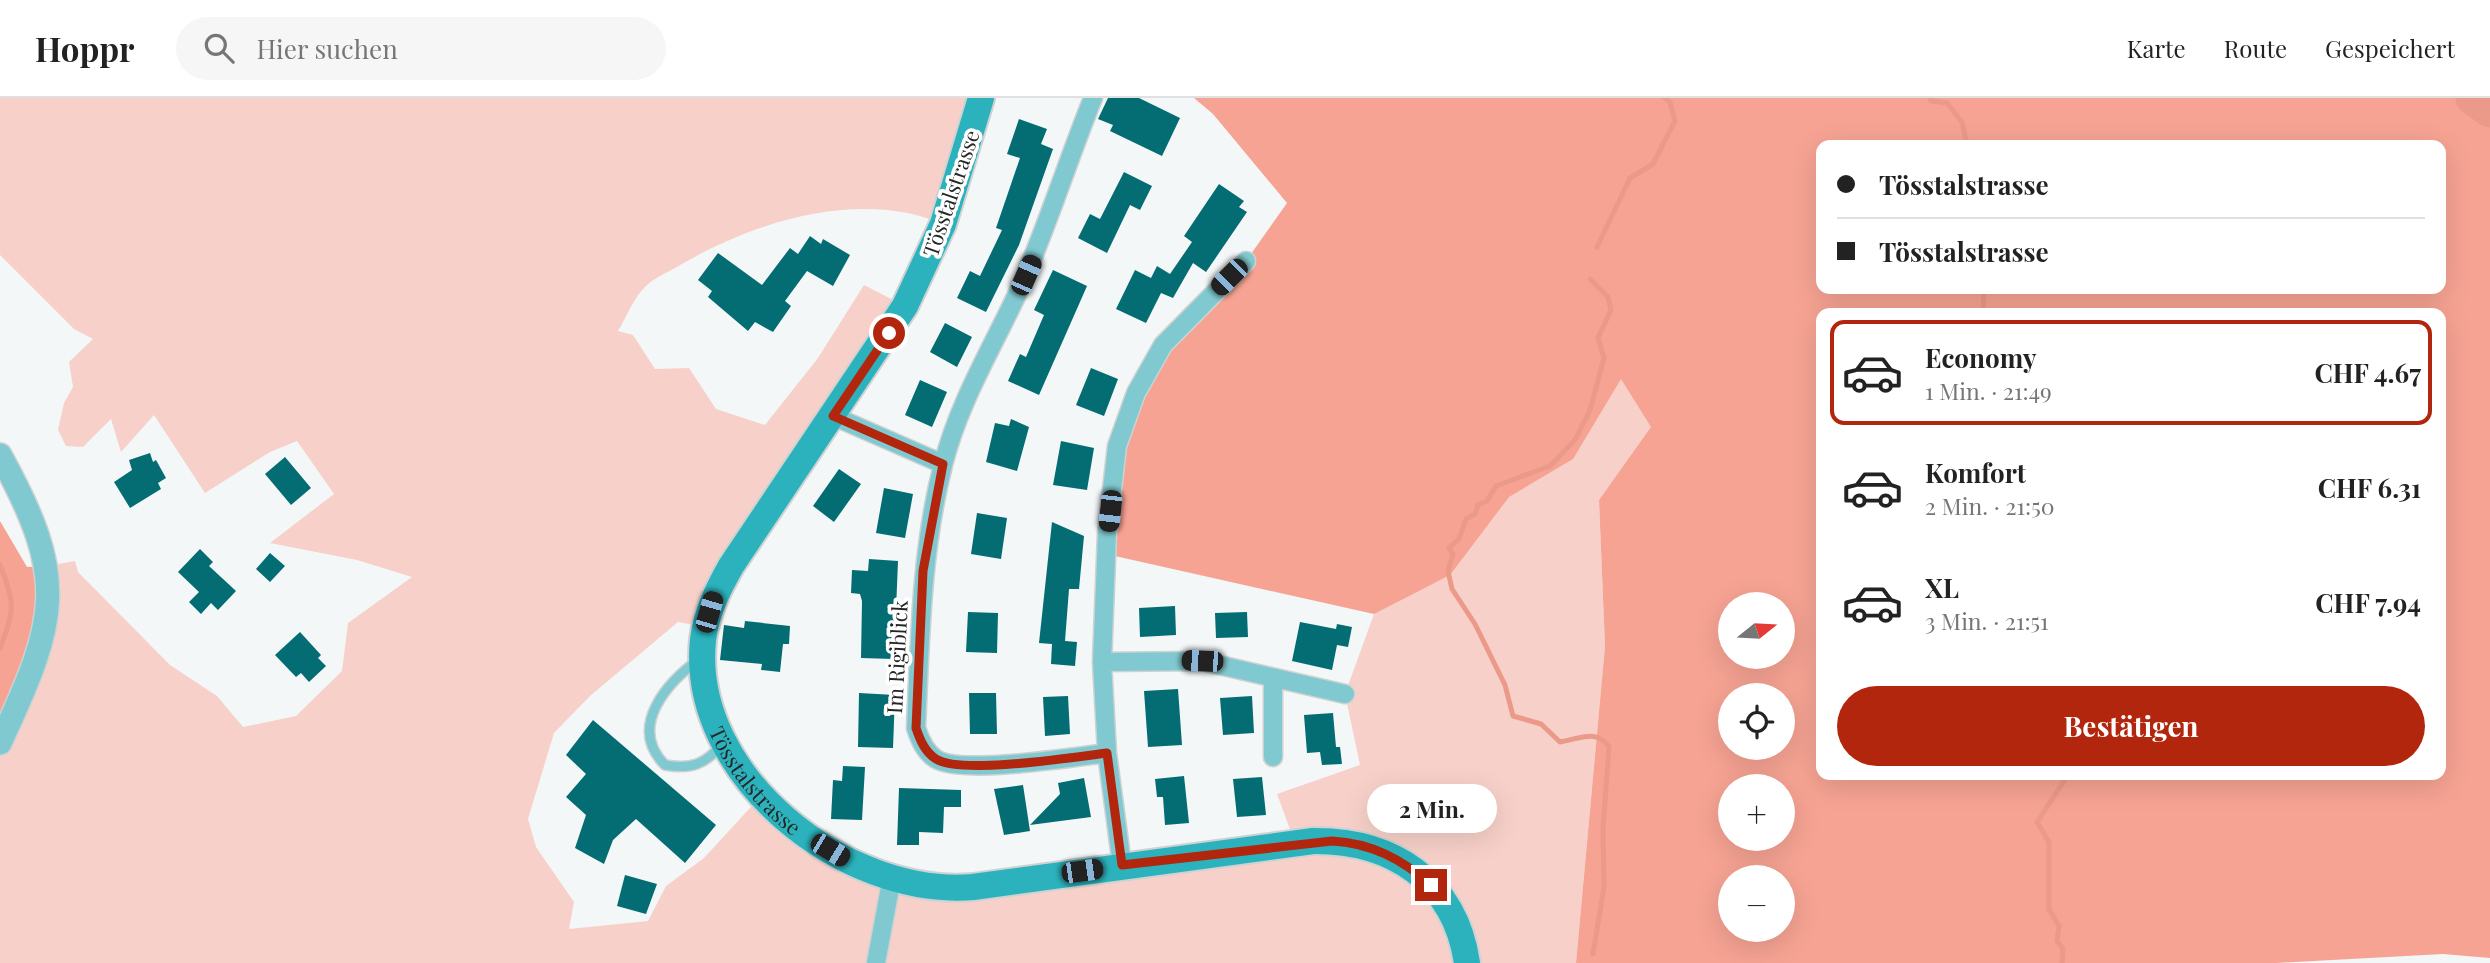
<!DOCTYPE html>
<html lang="de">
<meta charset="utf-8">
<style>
body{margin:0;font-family:"Playfair Display",serif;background:#f6f6f6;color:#222;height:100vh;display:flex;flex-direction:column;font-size:26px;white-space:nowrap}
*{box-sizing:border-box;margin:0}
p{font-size:23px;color:#767676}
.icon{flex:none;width:38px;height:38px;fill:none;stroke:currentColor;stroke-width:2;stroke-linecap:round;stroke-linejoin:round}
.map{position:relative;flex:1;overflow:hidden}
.side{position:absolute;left:1816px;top:210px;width:630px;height:472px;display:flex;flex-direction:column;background:#fff;border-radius:14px;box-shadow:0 7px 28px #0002}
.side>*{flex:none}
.guide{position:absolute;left:1816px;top:42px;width:630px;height:154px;border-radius:14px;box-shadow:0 7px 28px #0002;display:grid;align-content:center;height:154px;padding:0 21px;background:#fff}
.needle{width:46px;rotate:72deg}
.tools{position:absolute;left:1718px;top:494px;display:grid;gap:14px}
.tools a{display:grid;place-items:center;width:77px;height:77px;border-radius:50%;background:#fff;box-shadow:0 7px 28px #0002;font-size:35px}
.end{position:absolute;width:32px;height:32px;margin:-16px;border:9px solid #b3260e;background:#fff;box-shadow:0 0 0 4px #fff}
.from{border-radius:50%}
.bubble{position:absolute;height:49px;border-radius:24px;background:#fff;box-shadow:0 7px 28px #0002;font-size:23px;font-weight:700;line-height:49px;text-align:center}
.car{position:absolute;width:21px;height:42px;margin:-21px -10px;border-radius:9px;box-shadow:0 0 5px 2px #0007;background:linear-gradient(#222 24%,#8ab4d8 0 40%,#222 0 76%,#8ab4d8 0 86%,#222 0)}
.guide b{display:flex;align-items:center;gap:24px;height:66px;font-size:26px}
.guide b+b{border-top:2px solid #e0e0e0}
.guide i{width:18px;height:18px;background:#222}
ul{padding:12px 0 0;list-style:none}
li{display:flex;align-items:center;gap:21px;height:105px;margin:0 14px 10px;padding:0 7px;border:4px solid transparent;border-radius:14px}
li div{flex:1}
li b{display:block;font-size:26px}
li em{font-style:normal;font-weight:700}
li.current{border-color:#b3260e}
li>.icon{width:63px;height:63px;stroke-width:1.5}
.action{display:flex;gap:14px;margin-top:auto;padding:14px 21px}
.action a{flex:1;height:80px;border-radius:42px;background:#b3260e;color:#fff;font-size:28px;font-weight:700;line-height:80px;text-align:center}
header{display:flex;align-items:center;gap:42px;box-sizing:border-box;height:98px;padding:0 35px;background:#fff;border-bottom:2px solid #e0e0e0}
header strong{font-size:33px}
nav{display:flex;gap:38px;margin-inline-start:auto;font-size:24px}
.search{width:490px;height:63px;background:#f6f6f6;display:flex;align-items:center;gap:18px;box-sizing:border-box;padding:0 24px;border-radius:38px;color:#767676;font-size:26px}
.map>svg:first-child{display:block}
</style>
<header>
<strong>Hoppr</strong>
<div class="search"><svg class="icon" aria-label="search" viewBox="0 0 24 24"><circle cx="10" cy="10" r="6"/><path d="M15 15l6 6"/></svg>Hier suchen</div>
<nav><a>Karte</a><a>Route</a><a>Gespeichert</a></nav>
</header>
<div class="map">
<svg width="2490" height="865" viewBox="0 0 2490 865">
<rect width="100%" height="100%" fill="#f3f7f7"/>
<path fill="#f7d1c9" d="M0 0H981L943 126C860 91 756 123 682 166 671 173 655 179 646 188 634 199 626 220 618 233L633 237 655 271 689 270 716 311 765 327 818 260 864 187 905 208 705 529 678 524 590 598 554 635 528 721 536 749 574 804 569 831 648 823 666 788 704 760 761 698 917 788 1295 745 1277 696 1360 667 1345 596 1374 516 1445 452 1621 280 1652 329 1599 402 1605 548 1576 865H0V645L47 468 75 463 78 474 170 567 217 598 243 629 296 618 342 573 348 525 412 479 357 462 270 445 334 396 297 343 270 354 205 395 154 317 121 354 111 321 83 349 66 348 58 332 64 305 73 289 69 264 93 241 74 231 0 157Z"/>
<path fill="#f6a393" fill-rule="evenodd" d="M1194 0H2490V860L2443 856 2276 865H1576L1605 548 1599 402 1651 329 1621 281 1573 361 1509 399 1450 477 1374 516 1106 456 1117 348 1163 247 1246 163 1287 105 1213 16ZM1822 47H2441V191H1822ZM1822 215H2441V677H1822ZM1731 506H1783V558H1731ZM1731 597H1783V649H1731ZM1731 688H1783V740H1731ZM1731 779H1783V831H1731Z
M0 423 27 469 47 468 49 495 0 645Z"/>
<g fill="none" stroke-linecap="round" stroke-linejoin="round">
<path stroke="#eb9989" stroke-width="5" d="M1930 0 1931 3 1947 5 1962 24 1967 47
M1597 149 1630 80 1653 66 1675 23 1670 4 1665 0
M1590 181 1608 199 1611 212 1598 240 1604 260 1590 312 1575 342 1550 368 1496 388 1487 403 1478 407 1475 416 1466 421 1459 441 1449 450 1453 456 1448 473 1452 491 1475 526 1505 587 1513 618 1541 626 1560 644C1579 641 1596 630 1609 649L1603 731 1604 789 1593 856
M1983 215 1984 191
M0 467C15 503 15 514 0 550
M2061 677 2064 683 2037 724 2049 744V811L2059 828 2057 843 2063 851 2062 865"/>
<path stroke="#eb9989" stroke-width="33" d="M2472 0 2490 13"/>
</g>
<path fill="#046c73" d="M1108 0H1139L1180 20 1162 58 1110 33 1113 27 1098 21Z
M1019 21 1047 31 1041 46 1053 51 1019 147 986 214 957 200 970 173 980 178 1002 132 996 130 1020 60 1007 56Z
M1124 74 1152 88 1140 112 1130 107 1107 155 1078 140 1090 116 1100 121Z
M1219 86 1244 103 1239 109 1247 114 1206 174 1193 165 1173 200 1161 195 1146 225 1116 211 1135 172 1151 180 1157 168 1170 176 1192 144 1184 138Z
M810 138 821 146 823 141 850 157 833 188 807 173 785 203 791 208 773 234 755 224 748 233 708 199 712 193 698 182 718 155 762 187 790 150 798 156Z
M1053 172 1087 188 1039 297 1008 283 1020 256 1026 259 1044 217 1034 212Z
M945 225 972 239 957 269 930 254Z
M1091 270 1118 281 1104 318 1076 307Z
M920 282 947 294 932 329 905 317Z
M1011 321 1029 329 1017 373 986 364 995 325 1009 328Z
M1061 343 1094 350 1087 392 1053 387Z
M150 355 153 364 156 362 166 380 158 385 161 391 130 410 114 384 132 372 129 362Z
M285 359 311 390 291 407 265 376Z
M839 371 861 386 834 424 813 408Z
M884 390 913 396 905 440 876 435Z
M977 415 1007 420 1001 461 971 456Z
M1052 424 1084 438 1079 491H1069L1065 543 1077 544 1075 568 1051 566 1052 546 1039 545Z
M200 451 213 464 209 468 236 493 218 512 211 505 201 516 189 504 199 494 178 474Z
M270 455 285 468 270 484 256 471Z
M869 461 898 463 894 561 861 560 862 503 860 496 851 495 852 472 868 473Z
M1175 508 1176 537 1140 539 1139 510Z
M968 514 998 515 997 555 966 554Z
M1247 514 1248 539 1216 540 1215 515Z
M745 523 790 528 789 546H783L780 574 761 572 762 566 720 562 724 527 744 530Z
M1300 524 1336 531 1337 526 1352 529 1348 549 1337 547 1332 572 1292 563Z
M300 534 321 557 318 560 326 568 309 584 301 575 296 579 275 557Z
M1178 591 1182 647 1148 649 1144 593Z
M859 595 895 597 893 650 858 649Z
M969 595H996L997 636H970Z
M1068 598 1070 636 1045 638 1043 599Z
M1252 598 1254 635 1223 637 1220 600Z
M1333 615 1336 649H1340L1342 666 1322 667 1320 654 1307 655 1304 617Z
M593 622 716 727 685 765 636 721 613 742 604 766 575 750 586 717 566 699 586 676 566 657Z
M843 668 865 669 862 722 831 721 833 682 842 683Z
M1184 678 1189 725 1165 727 1163 699H1157L1155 681Z
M1262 679 1266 717 1237 719 1233 681Z
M1084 680 1091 719 1030 727 1060 696 1058 685Z
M1023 687 1030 733 1004 737 994 691Z
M899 690 961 692V709H944L943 735 919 734V747H897Z
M625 777 657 786 646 816 617 808Z"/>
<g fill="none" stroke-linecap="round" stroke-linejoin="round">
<g stroke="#ced2d2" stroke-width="12">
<path id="service" d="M701 560C667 584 627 629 665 667 691 672 706 666 723 645"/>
</g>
<g stroke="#ced2d2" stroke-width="21">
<path id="minor" d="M1093 0C1068 62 1048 126 1021 188 994 247 959 303 943 367 921 453 920 542 916 630 920 642 925 654 936 661 962 677 1074 659 1107 655
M833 318 943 366
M1102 564 1202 563 1345 596
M1273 659V580
M1122 767 1107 655 1102 564 1107 435 1117 348 1136 295 1163 247 1246 163
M876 865 892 779"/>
</g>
<g stroke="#ced2d2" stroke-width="26">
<path id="tertiary" d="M0 357C69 482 58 520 0 645"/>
</g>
<g stroke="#ced2d2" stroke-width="30">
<g id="secondary">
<path id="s1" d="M981 0 943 126 905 208 731 468C718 491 706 515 703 542 689 678 846 800 973 789L1313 743C1392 742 1455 783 1467 865"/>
</g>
</g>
<use href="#service" stroke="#81c9d0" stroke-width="9"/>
<use href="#minor" stroke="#81c9d0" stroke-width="18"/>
<use href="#tertiary" stroke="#81c9d0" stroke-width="23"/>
<use href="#secondary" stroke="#2bb2bc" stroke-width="26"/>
</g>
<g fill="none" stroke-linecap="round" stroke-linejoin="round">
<path stroke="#b3260e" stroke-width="9" d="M889 235 833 318 943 366 923 473 916 630C920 642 925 654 936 661 962 677 1074 659 1107 655L1122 767 1332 743C1371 745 1402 761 1431 787"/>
</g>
<g text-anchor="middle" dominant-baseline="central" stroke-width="7" stroke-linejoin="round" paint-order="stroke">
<g font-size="21" fill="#252727" stroke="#fff">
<text transform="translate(950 95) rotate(-71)">Tösstalstrasse</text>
<text transform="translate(896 559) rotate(-87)">Im Rigiblick</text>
<text stroke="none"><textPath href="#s1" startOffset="770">Tösstalstrasse</textPath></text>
</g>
</g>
</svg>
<div class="tools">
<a><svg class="needle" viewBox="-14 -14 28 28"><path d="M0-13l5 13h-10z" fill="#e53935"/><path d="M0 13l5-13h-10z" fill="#767676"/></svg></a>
<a><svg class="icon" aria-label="locate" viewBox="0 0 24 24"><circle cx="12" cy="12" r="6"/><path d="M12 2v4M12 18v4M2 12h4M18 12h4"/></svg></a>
<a>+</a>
<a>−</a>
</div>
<i class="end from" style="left:889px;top:235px"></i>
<i class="end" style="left:1431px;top:787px"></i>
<div class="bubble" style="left:1367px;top:686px;width:130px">2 Min.</div>
<i class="car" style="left:1026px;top:177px;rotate:24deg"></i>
<i class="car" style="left:1229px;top:179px;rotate:225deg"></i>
<i class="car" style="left:1110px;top:413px;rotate:186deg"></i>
<i class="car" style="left:709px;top:514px;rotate:16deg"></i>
<i class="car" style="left:1202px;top:563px;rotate:272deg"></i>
<i class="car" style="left:830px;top:752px;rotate:121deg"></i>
<i class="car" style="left:1082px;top:773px;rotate:82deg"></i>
<div class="guide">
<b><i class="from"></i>Tösstalstrasse</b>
<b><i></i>Tösstalstrasse</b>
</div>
<section class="side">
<ul>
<li class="current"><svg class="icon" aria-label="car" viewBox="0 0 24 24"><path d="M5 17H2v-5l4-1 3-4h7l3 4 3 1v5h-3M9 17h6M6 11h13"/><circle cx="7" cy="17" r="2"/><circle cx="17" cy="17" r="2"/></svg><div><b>Economy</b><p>1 Min. · 21:49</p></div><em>CHF 4.67</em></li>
<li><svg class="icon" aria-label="car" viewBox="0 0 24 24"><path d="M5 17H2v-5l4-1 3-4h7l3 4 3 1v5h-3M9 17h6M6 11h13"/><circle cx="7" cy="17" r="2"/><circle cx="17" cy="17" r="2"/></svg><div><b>Komfort</b><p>2 Min. · 21:50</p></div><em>CHF 6.31</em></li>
<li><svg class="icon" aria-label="car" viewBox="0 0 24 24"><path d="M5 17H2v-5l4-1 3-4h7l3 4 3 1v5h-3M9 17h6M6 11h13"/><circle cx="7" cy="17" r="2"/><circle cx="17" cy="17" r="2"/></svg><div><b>XL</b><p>3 Min. · 21:51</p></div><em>CHF 7.94</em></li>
</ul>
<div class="action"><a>Bestätigen</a></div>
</section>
</div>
